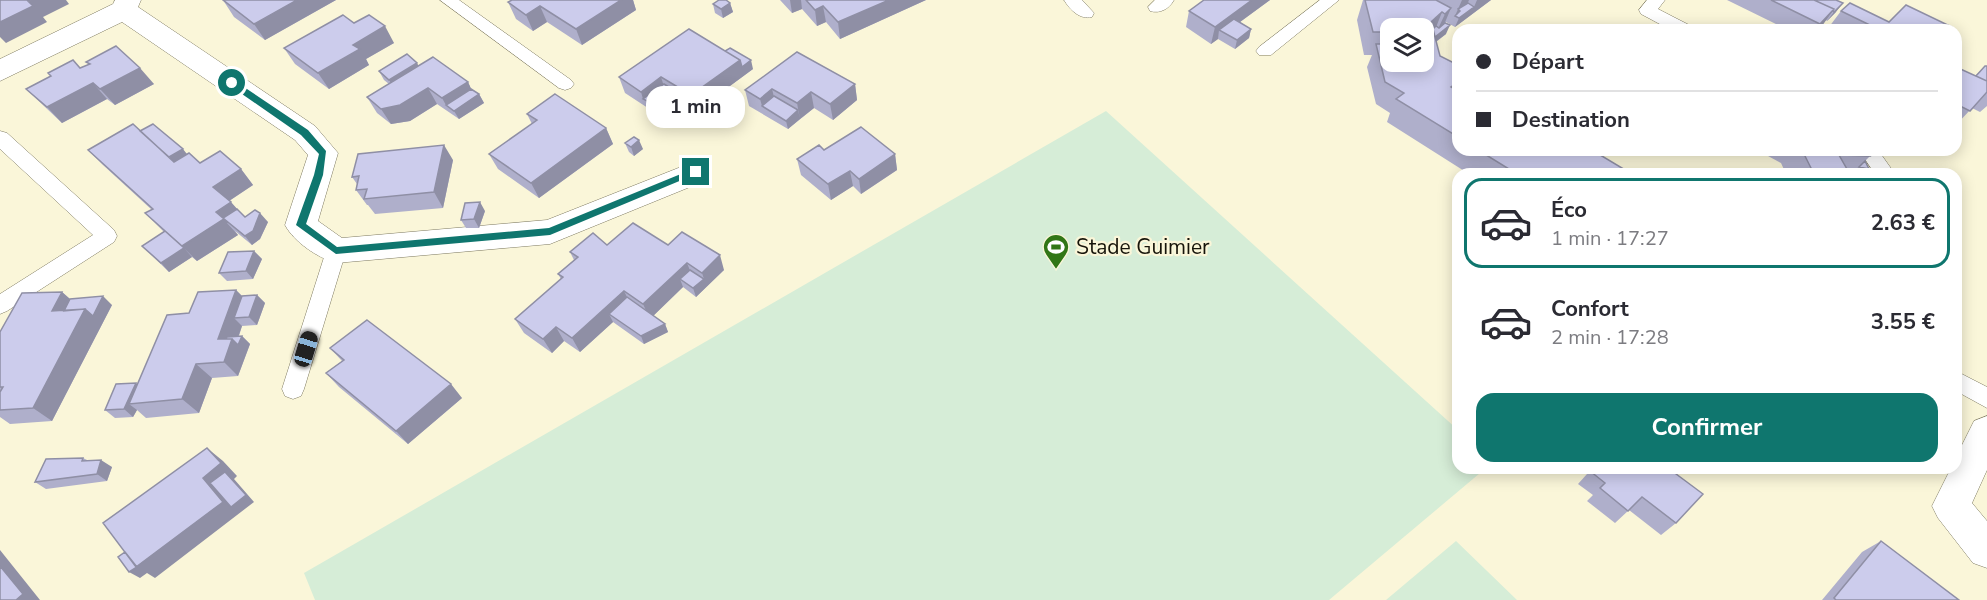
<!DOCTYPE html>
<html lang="fr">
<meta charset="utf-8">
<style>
body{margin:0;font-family:"Nunito Sans",sans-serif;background:#f2f2f3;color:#2b2b33;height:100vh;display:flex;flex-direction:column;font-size:22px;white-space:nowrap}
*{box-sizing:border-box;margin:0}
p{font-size:20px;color:#7c7c81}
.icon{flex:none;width:33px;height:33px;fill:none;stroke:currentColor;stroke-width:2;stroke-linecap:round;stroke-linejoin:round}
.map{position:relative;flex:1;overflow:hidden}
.side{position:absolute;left:1452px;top:168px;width:510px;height:306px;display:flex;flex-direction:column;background:#fff;border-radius:18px;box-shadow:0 3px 15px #0003}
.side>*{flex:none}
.hud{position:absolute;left:1452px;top:24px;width:510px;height:132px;border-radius:18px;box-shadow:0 3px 15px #0003;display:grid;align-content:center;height:132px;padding:0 24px;background:#fff}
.buttons{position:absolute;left:1380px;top:18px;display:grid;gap:12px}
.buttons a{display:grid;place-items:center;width:54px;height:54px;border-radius:12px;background:#fff;box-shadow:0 3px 15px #0003;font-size:30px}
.end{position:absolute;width:27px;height:27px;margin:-14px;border:8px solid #0f766e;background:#fff;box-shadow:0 0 0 3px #fff}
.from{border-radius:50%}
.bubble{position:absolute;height:42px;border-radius:18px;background:#fff;box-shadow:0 3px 15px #0003;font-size:20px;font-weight:700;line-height:42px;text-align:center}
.car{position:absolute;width:18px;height:36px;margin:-18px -9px;border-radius:8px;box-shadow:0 0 4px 2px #0007;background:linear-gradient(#222 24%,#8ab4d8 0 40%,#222 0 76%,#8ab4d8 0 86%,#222 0)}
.hud b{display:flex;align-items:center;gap:21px;height:57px;font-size:22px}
.hud b+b{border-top:2px solid #e1e1e2}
.hud i{width:15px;height:15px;background:#2b2b33}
ul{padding:10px 0 0;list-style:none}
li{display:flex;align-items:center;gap:18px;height:90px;margin:0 12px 9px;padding:0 12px;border:3px solid transparent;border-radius:18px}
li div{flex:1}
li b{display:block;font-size:22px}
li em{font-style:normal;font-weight:700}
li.active{border-color:#0f766e}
li>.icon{width:54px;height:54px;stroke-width:1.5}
.button{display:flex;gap:12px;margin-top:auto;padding:12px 24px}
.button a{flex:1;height:69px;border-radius:18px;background:#0f766e;color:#fff;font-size:24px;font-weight:700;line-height:69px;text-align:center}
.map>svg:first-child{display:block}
</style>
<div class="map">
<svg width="1987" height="600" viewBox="0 0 1987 600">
<rect width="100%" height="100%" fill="#faf6d9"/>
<path fill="#d6edd7" d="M1106 111 1458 430V468H1486L1329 600H315L304 573Z
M1456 541 1517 600H1386Z"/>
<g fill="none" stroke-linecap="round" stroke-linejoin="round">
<g stroke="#7e7a61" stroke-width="1">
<path id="lane" d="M440 0H459L571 80 574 84 571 88 565 90 559 88Z
M1064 0H1082L1094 13 1092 17C1080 20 1070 10 1064 0Z
M1155 0H1174C1169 9 1160 14 1150 11L1148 7Z
M1320 0H1339L1271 55H1259L1256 51 1259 47Z
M1647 0H1665L1658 9 1691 26 1694 30H1671L1641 14 1639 10Z
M0 131 7 133 114 230 117 236 114 242 7 311 0 314V294L93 235 0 149Z
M1859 150H1878L1895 174H1875Z
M336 243 343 245 346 251 304 389 301 396 293 399 285 396 282 389 326 251 329 245Z
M1956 371 1987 387V408L1956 391Z"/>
</g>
<g stroke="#7e7a61" stroke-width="1">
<path id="street" d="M115 0H141L138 7 315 126 338 153 318 221 342 238 547 220 696 161 707 164 711 172 707 180 550 244 336 263C318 258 294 242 285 225L308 155 295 140 122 22 0 81V59L113 4Z
M1987 416V470L1972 503 1987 521V568L1973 563 1938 518 1932 506 1951 468H1956V457L1974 421Z"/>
</g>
<use href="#lane" fill="#fff" fill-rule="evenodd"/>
<use href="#street" fill="#fff" fill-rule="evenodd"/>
</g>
<path fill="#afafcb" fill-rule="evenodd" d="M223 0H336L265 40 234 17Z
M512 0H633L636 10 582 45 547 22 533 31 516 19 508 2Z
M780 0H926L840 39 826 22 817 26 802 9 792 13Z
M1204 0H1270L1240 22 1251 29 1249 38 1235 49 1218 39 1211 44 1186 27 1189 11Z
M1363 0H1491L1455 27 1446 22V34L1436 42 1440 56 1458 65V150H1592L1632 174H1469L1387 122 1390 113 1376 104 1367 67 1372 55H1364L1357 20ZM1390 28H1424V62H1390Z
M1727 0H1836V12L1827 21 1826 20 1817 30H1788Z
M730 3 733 12 723 18 715 13 713 4Z
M1841 11 1889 22 1950 30H1834L1829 27Z
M354 23 394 43 366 59 369 65 329 89 295 64 284 48Z
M86 62 154 84 115 105 107 99 62 123 26 89 50 76 48 73 80 68 89 64Z
M419 65 468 82 471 89 479 94 484 103 459 119 437 104 410 121 391 124 377 113 367 97 389 84 384 80 379 71Z
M1985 66H1987V106L1980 112 1972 108 1956 125V67L1975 76Z
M753 69 696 111 675 98 654 112 625 93 619 77Z
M855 84 857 100 833 120 814 108 788 129 749 106 745 90Z
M527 114 606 128 613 144 539 198 498 169 489 154 532 124Z
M140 131 187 154 200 163 241 169 253 185 229 201 245 217 268 222 260 239 252 245 235 231 238 235 197 261 192 257 169 272 142 246 164 232 145 213 152 210 103 165 88 150Z
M625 143 643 149 634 156 629 152Z
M824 150 895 154 897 170 861 194 853 186 831 200 801 175 797 159Z
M1757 150H1866L1870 156 1865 161 1869 169 1868 170 1881 174H1786L1781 163Z
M453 160 443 208 375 214 368 205H367L356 190 357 184 352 177Z
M485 211 479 228H466L461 220Z
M607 245H668L724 270 696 297 683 287 653 316 665 324 668 332 644 344 613 322 580 352 564 341 552 353 524 333 515 319 561 279 558 274 574 260 570 252Z
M254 251 262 259 253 279 227 281 219 273Z
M236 290 242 296 257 295 265 303 257 325 242 326 239 336H242L250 344 238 376 212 378 199 413 146 418 137 410 133 417 115 418 105 410 138 384 189 313Z
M62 292 70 299 112 305 52 421 10 424 0 417V332Z
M330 348 462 398 408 444 339 387 326 373 342 361Z
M83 458 87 460 112 467 107 481 46 489 35 482Z
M1580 468H1668L1676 523 1661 535 1629 510 1615 523 1587 501 1593 495 1578 484 1587 474Z
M1881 541 1959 600H1822L1862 552Z"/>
<path fill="#8f8fa5" d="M31 0H66L69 4 43 17 47 22 6 43 0 37V21Z
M297 0H336L265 40 254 24Z
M621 0H633L636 10 582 45 576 29Z
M790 0H801L802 9 792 13Z
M889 0H926L840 39 838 22Z
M1252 0H1270L1225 33 1219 30 1218 39 1211 44 1215 27Z
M1462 0H1469L1464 12 1455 16Z
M1477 0H1491L1455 27 1459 18 1474 7Z
M730 3 733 12 723 18 721 9Z
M1843 3 1836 12 1827 21 1834 12Z
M540 6 547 22 533 31 526 15Z
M823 6 826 22 817 26 815 10Z
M1451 8 1441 32 1450 25 1446 34 1430 46 1445 14Z
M1834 9 1822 26 1817 30H1815Z
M1442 12 1433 35 1431 22Z
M385 26 394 43 366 59 369 65 329 89 318 73 353 45Z
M1251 29 1249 38 1235 49 1237 40Z
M740 60H751L753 69 696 111 691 95Z
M417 63 422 72 395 89 389 80Z
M140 68 154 84 115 105 100 89Z
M661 77 666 93 672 89 675 98 654 112 651 103 643 99 641 92Z
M468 82 475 97 479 94 484 103 459 119 454 111 446 105 451 114 442 98Z
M1454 82H1458V96L1441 110Z
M93 83 107 99 62 123 47 107Z
M855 84 857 100 833 120 830 104Z
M428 88 437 104 410 121 391 124 381 109Z
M772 89 776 105 762 106 760 99Z
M811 92 814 108 800 119 797 103Z
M798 110 800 119 788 129 786 121Z
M606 128 613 144 539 198 531 183Z
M639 140 643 149 634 156 631 147Z
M444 145 453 160 443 208 434 192Z
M183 149 190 158 176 167 168 158Z
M895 154 897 170 861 194 859 179Z
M241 169 253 185 226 203 213 187Z
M850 171 853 186 831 200 828 184Z
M231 202 245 218 227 223 238 235 197 261 182 246 216 212Z
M480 202 485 211 479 228 474 219Z
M260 213 268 222 260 239 252 245 245 236Z
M184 248 192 257 169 272 161 263Z
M254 251 262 259 253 279 246 271Z
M720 255 724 270 696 297 693 288 704 279 702 273Z
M687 263 693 278 680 279 683 287 650 319 643 304Z
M236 290 250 304 234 318 242 326 236 343 242 336 250 344 238 376 224 362 218 339Z
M624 291 631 305 609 314 613 322 580 352 572 338Z
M62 292 79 307 74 317 52 311Z
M257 295 265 303 257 325 249 317Z
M103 296 112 305 52 421 33 408 85 309Z
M665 324 668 332 644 344 641 336Z
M556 327 564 341 552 353 543 339Z
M196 364 212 378 199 413 182 399Z
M136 383 145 391 129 404 137 410 133 417 124 409Z
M451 384 462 398 408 444 396 431Z
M207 448 223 461 237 476 234 479 254 502 155 578 147 573 140 578 129 572 203 478Z
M101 460 112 467 107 481 97 474Z
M0 550 40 600H16L0 566Z"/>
<path fill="#ccccec" stroke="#8f8fa5" stroke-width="1.5" d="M0 0H31L28 1 33 6 0 22Z
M224 0H297L254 24 223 0Z
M512 0H621L576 29 540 6 526 15 508 2Z
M719 0H726L730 3 721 9 713 4Z
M806 0H889L838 22 823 6 815 10Z
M1204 0H1252L1215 27 1189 11Z
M1365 0H1436L1451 8 1445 14 1442 12 1431 22 1440 56 1458 65V82L1451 87 1458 91V137L1396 99 1404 93 1385 82 1376 44H1389L1387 37H1390V62H1424V28H1390V32H1373Z
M1771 0H1814L1834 9 1820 24Z
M1814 0H1836L1843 3 1834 12 1833 11 1834 9Z
M1468 3 1474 7 1459 18 1455 16 1460 11 1458 9Z
M1850 3 1889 22 1906 5 1952 27 1950 30H1880L1841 11Z
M343 15 354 23 369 15 385 26 353 45 360 49 318 73 284 48Z
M1234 19 1251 29 1237 40 1219 30Z
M1445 23 1450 25 1435 37 1433 29 1436 26 1439 28Z
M689 29 740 60 691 95 661 77 641 92 619 77Z
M116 46 140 68 100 89 93 83 47 107 26 89 51 76 48 73 73 60 80 68 90 64 86 62Z
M730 48 751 60 742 67 740 60 725 51Z
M797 52 855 84 830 104 811 92 797 103 772 89 760 99 745 90Z
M407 54 417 63 389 80 379 71Z
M433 57 468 82 442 98 428 88 400 105 381 109 367 97Z
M1985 66H1987V81L1976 76Z
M1956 67 1987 81V92L1970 111 1956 104Z
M664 84 672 89 651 103 643 99Z
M471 89 479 94 454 111 446 105Z
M555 94 606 128 531 183 489 154 537 120 527 114Z
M774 96 798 110 786 121 762 106Z
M133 124 174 162 189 153 200 163 220 151 241 169 213 187 231 202 216 212 224 219 182 246 145 213 153 209 88 150Z
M153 124 183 149 169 157 140 131Z
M861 127 895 154 859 179 850 171 828 184 797 159 819 145 824 150Z
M634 137 639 140 631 147 625 143Z
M444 145 434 192 364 199 367 189 356 190 359 176 352 177 358 154Z
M1478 150H1592L1632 174H1517Z
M1802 150H1866L1870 156 1839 155 1847 169 1879 171 1881 174H1814Z
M1865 161 1869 169 1859 167Z
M480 202 474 219 461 220 465 203Z
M237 209 245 217 255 210 260 213 253 231 245 236 223 218Z
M633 223 668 245 682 232 720 255 702 273 687 263 643 304 624 291 572 338 556 327 543 339 515 319 563 277 558 274 578 257 570 252 593 233 607 245Z
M165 231 184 248 161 263 142 246Z
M254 251 246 271 219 273 228 252Z
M690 270 704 279 693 288 680 279Z
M236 290 218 339H232L224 362 196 364 182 399 129 404 167 315 189 313 198 292Z
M62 292 52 311 85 309 33 408 0 410V392L3 387H0V332L22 293Z
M257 295 249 317 234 318 242 296Z
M103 296 93 316 85 309 64 311 70 299Z
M627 297 665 324 641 336 609 314Z
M367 320 451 384 396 431 326 373 344 360 330 348Z
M242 336 238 345 232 339H226L227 337Z
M136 383 124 409 105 410 116 384Z
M207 448 221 463 203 478 223 502 136 567 103 523Z
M83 458 82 461 101 460 97 474 35 482 46 459Z
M1593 468H1668L1703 494 1676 523 1642 497 1628 511 1600 488 1605 483 1590 471Z
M225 472 246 495 231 507 210 483Z
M1881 541 1959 600H1836L1834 598Z
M125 552 137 567 129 572 118 557Z
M0 566 23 594 16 600H0Z"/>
<path fill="#0f766e" d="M229 81H235L308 130 326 151 323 175 306 224 337 247 549 228 693 169H700L701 172 550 235 336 254 296 225 314 175 319 154 301 135 229 85Z"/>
<defs>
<g id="stadium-pin" transform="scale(1.35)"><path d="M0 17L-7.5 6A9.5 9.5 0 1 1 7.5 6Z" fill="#317616" stroke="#faf6d9"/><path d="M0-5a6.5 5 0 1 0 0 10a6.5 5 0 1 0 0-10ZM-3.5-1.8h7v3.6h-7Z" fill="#fff"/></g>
</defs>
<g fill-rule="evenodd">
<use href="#stadium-pin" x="1056" y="247"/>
</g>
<g text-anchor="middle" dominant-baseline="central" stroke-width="4.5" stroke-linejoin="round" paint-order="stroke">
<g font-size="21" fill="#16140a" stroke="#faf6d9" text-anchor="start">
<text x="1076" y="247">Stade Guimier</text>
</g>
</g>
</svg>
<div class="buttons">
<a><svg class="icon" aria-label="layers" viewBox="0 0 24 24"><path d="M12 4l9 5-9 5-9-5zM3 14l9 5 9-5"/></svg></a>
</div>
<i class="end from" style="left:232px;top:83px"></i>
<i class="end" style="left:696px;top:172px"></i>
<div class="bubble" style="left:646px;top:86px;width:99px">1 min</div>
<i class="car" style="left:306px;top:349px;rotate:17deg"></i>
<div class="hud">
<b><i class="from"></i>Départ</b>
<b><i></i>Destination</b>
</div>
<section class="side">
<ul>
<li class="active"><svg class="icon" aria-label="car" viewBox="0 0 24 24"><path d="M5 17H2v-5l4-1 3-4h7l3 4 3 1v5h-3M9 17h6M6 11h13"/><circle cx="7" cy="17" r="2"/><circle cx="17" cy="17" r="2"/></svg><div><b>Éco</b><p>1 min · 17:27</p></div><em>2.63 €</em></li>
<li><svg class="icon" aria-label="car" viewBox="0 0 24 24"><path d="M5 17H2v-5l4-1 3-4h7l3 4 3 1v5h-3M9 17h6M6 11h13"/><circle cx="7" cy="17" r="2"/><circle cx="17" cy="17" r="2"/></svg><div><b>Confort</b><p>2 min · 17:28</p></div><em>3.55 €</em></li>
</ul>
<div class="button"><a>Confirmer</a></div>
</section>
</div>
